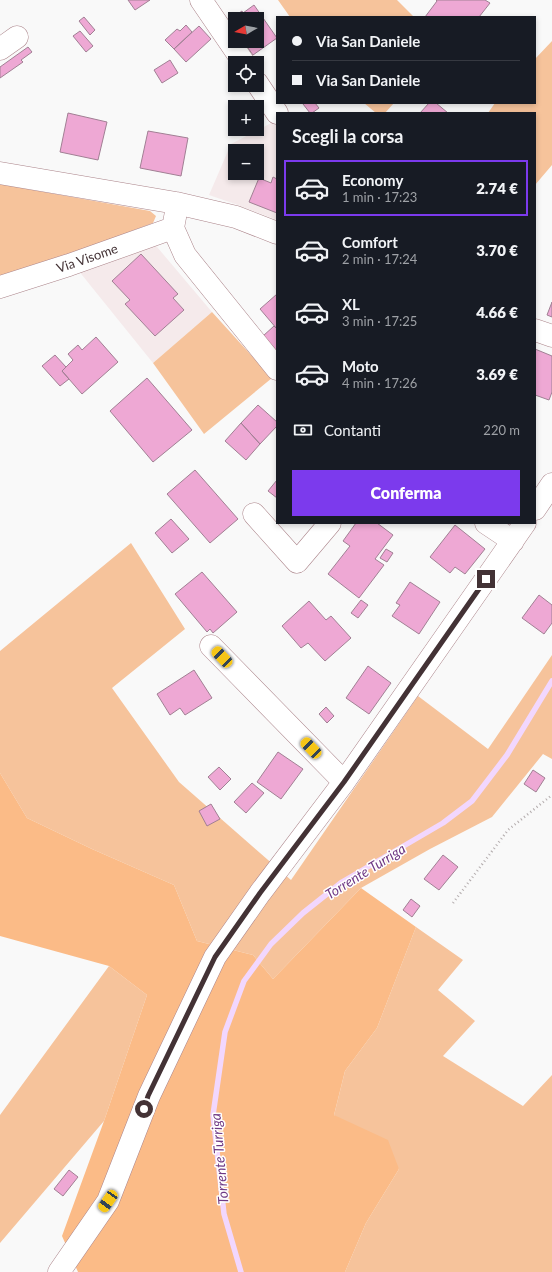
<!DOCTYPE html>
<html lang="it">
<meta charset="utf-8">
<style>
body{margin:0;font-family:Lato,sans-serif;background:#20242c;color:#f1f3f6;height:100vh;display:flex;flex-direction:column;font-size:15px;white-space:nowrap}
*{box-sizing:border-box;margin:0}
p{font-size:13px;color:#9ea1a6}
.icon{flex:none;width:22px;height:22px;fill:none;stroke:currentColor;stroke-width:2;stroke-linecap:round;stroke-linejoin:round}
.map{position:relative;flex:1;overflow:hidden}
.panel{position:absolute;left:276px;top:112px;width:260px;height:412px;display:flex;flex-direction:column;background:#171b24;border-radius:0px;box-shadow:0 2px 6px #0003}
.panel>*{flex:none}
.hud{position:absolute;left:276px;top:16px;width:260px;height:88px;border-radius:0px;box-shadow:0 2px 6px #0003;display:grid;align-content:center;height:88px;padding:0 16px;background:#171b24}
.needle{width:26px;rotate:260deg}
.buttons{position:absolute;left:228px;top:12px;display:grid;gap:8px}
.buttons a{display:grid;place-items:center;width:36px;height:36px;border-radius:0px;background:#171b24;box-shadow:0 2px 6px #0003;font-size:20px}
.end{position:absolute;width:18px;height:18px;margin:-9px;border:5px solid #433235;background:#fff;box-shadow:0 0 0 2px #fff}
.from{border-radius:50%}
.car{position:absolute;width:12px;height:24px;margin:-12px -6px;border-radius:5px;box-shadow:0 0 3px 1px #0007;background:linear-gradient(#f5c518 24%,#345 0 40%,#f5c518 0 76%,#345 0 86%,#f5c518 0)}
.hud b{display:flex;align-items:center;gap:14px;height:38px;font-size:15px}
.hud b+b{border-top:1px solid #363941}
.hud i{width:10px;height:10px;background:#f1f3f6}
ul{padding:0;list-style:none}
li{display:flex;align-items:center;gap:12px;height:56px;margin:0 8px 6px;padding:0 8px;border:2px solid transparent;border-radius:0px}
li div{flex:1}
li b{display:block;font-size:15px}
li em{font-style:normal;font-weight:800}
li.on{border-color:#7c3aed}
li>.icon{width:36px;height:36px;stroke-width:1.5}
h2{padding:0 16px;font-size:18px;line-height:48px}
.pay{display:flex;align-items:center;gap:10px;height:44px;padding:0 16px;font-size:15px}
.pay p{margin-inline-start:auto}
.primary-button{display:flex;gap:8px;margin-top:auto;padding:8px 16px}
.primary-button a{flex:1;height:46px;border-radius:0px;background:#7c3aed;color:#fff;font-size:16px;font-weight:800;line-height:46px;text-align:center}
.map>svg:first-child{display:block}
</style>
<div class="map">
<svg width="552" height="1272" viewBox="0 0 552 1272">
<rect width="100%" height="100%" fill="#f9f9f9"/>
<path fill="#f5eaeb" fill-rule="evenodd" d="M277 120V220L238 205 209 195 231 144ZM235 151H257V173H235Z
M152 241 212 312 153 363 78 270Z"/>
<path fill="#f6c39b" d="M278 0H397L414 17H290Z
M552 41V165L535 185V113H488L495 103H535V59Z
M364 103H394L385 113H376Z
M0 184 150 211 156 216 153 223 0 281Z
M212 312 272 378 204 434 153 363Z
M131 543 185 629 112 688 179 782 291 880 418 696 488 749 552 655V759L543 754 492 817 430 849 361 888 273 979 253 955 197 941 174 885 92 849 27 818 0 773V651Z
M416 927 463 960 438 990 475 1021 443 1056 523 1106 552 1075V1272H345L366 1223 399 1169 334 1115 345 1071 377 1028Z
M109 966 147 995 104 1121 0 1243V1115Z"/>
<path fill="#fbbb87" d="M0 773 27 818 92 849 174 885 197 941 253 955 273 979 361 888 416 927 377 1028 345 1071 334 1115 388 1140 399 1169 366 1223 345 1272H78L62 1236 104 1121 147 995 109 966 0 936Z"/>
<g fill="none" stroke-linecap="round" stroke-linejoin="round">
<path stroke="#f2d7fe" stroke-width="5.5" d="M241 1272 224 1214 213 1115 225 1032 244 981 271 944 303 913 342 882 443 823 472 801 507 755 552 681"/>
</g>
<path fill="#eea8d4" stroke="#a18094" d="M128 0H150L135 10Z
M436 0H485L490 3 479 17H425L437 1Z
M254 5 277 38 253 55 243 41H257V19H235V29L229 20 242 11 243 13Z
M84 17 95 30 90 35 79 21Z
M186 25 192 32 174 49 165 40 177 29 180 31Z
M199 26 211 39 186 62 174 49Z
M80 31 93 46 86 52 73 36Z
M28 47 32 52 21 60 23 62 0 78V67Z
M170 60 178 73 162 83 154 70Z
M304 103H315L319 108 312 113H310L303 104Z
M429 103H436L448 113H420Z
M68 113 107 122 98 160 60 152Z
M148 131 188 138 181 176 140 168Z
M273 177 277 179V213L249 202 259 178 271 183Z
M141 254 178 294 173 298 184 310 155 336 125 304 130 300 112 281Z
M277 294V329L260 309Z
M552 302V317L547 315Z
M274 326 277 329V349L276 350 263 336Z
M96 337 118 362 82 394 62 371 73 360 68 354 78 345 82 350Z
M535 349 552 356V392L549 400 535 395Z
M55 355 66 367 62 371 69 379 60 386 42 366Z
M147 378 192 430 153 462 110 411Z
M258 405 277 422V426L260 444 241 423Z
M241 423 260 444 246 460 225 441Z
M195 470 238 519 210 543 167 494Z
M277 480V498L268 491Z
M171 519 189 539 172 553 155 533Z
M356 523H377L393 535 375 559 384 565 359 598 328 574 350 546 343 541Z
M455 525 485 549 465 574 455 567 450 573 430 557Z
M386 549 393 553 387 562 380 558Z
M202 572 237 612 213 633 210 629 207 632 175 594Z
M410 582 440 602 419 634 392 616 400 605 396 603Z
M539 595 552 605V623L544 634 522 618Z
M361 600 368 605 358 618 351 613Z
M309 601 326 620 331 616 351 638 325 661 308 643 301 648 282 626Z
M368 666 391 683 369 714 346 698Z
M194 670 212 698 185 715 180 708 170 715 157 694Z
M326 707 334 716 327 723 319 714Z
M278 752 303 769 281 799 257 782Z
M219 767 231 779 220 790 208 777Z
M533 770 545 778 536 792 524 784Z
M252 783 264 793 246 813 234 802Z
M211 804 220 819 207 826 199 811Z
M443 855 458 867 439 890 424 879Z
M411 899 420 906 412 917 403 910Z
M69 1170 78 1177 63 1196 54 1189Z"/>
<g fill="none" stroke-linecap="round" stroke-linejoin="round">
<g stroke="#ab848a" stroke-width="23">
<path id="minor" d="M201 0 244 63
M0 49 17 37
M257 83 277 113
M0 173 176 203 236 217 277 233
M176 203V212L173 228 185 255 277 369
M0 287 69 265 173 228
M535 330 552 336
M535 509 552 484
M254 514 297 562 330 523
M486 523 513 541
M211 646 344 782
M59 1272 108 1201 149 1096 215 957 260 893 344 782 525 523"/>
</g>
<path stroke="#b4adae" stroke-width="2.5" stroke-dasharray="1 3" stroke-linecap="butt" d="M453 903 508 830 552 795"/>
<use href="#minor" stroke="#fff" stroke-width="22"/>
</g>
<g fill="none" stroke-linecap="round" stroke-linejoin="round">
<path stroke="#433235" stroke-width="5" d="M144 1109 148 1096 215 957 260 893 344 782 486 579"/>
</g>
<g text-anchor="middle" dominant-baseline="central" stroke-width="3" stroke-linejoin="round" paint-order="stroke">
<g font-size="13" fill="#433235" stroke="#fff">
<text transform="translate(87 258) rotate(-19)">Via Visome</text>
</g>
<g font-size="14" font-style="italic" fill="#6f3985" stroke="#fff">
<text transform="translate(365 871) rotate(-32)">Torrente Turriga</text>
<text transform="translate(219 1159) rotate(-95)">Torrente Turriga</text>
</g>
</g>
</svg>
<div class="buttons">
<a><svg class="needle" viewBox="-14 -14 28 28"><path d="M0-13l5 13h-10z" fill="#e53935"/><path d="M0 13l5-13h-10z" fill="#9ea1a6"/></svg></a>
<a><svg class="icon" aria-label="locate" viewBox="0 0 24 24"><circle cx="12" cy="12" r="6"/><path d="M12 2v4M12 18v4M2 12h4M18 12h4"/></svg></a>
<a>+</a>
<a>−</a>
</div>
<i class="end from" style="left:144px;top:1109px"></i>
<i class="end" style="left:486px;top:579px"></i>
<i class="car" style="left:222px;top:657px;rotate:316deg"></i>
<i class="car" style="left:311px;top:748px;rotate:316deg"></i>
<i class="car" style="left:108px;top:1201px;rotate:215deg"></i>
<div class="hud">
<b><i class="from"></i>Via San Daniele</b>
<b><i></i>Via San Daniele</b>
</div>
<section class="panel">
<h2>Scegli la corsa</h2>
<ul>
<li class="on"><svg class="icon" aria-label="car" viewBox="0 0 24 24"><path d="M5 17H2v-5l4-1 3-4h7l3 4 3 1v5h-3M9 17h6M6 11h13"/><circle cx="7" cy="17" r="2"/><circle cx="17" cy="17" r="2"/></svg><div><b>Economy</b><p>1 min · 17:23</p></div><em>2.74 €</em></li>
<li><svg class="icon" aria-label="car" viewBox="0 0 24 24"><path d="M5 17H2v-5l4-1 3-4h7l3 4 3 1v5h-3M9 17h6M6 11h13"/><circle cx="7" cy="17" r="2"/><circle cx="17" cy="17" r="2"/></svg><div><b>Comfort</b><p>2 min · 17:24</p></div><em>3.70 €</em></li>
<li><svg class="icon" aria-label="car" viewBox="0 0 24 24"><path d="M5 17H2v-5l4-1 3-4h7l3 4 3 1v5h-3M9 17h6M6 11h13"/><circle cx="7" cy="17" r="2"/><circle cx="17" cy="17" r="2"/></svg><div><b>XL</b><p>3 min · 17:25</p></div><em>4.66 €</em></li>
<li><svg class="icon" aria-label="car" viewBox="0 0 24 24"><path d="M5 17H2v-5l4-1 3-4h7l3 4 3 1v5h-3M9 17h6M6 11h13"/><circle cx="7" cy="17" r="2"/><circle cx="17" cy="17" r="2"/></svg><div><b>Moto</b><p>4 min · 17:26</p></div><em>3.69 €</em></li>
</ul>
<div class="pay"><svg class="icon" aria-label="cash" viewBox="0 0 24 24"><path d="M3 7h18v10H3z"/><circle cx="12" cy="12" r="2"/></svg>Contanti<p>220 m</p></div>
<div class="primary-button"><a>Conferma</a></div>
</section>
</div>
